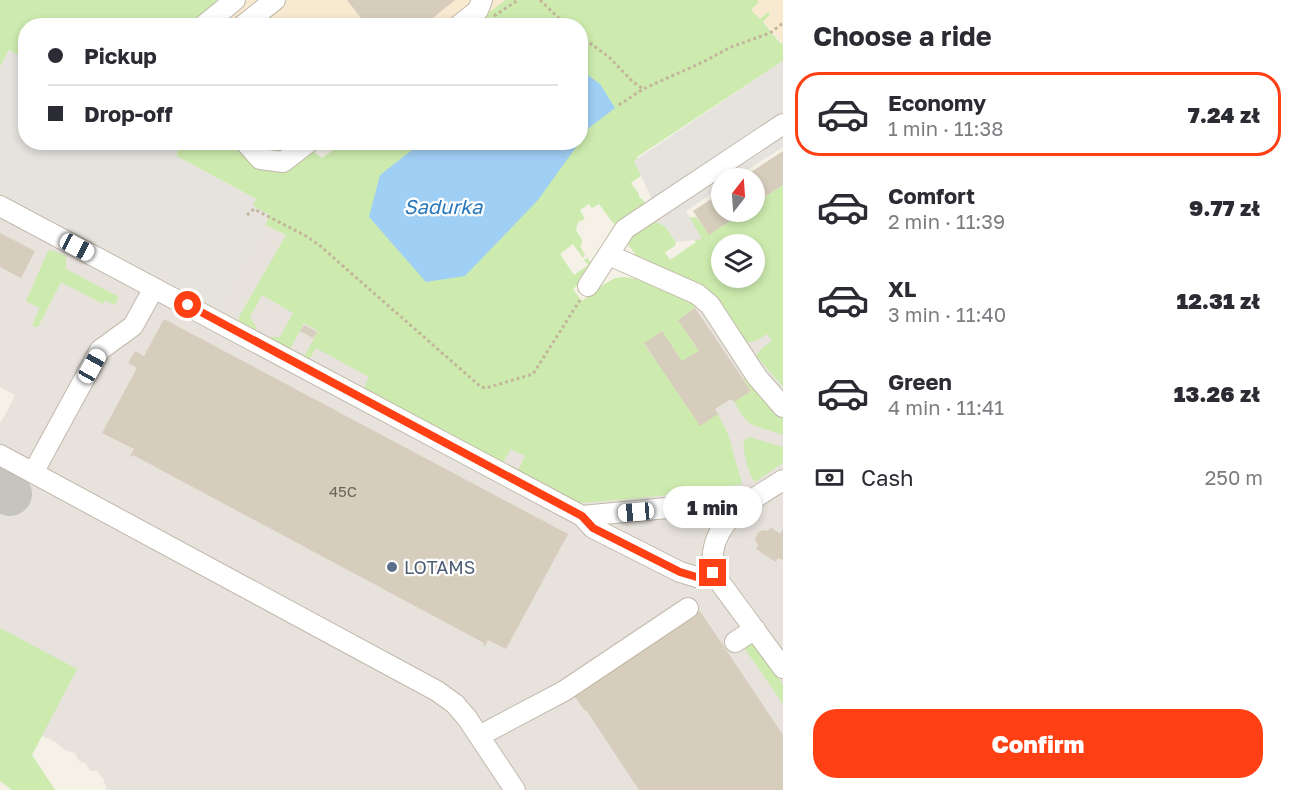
<!DOCTYPE html>
<meta charset="utf-8">
<style>
body{margin:0;font-family:"Golos Text",sans-serif;background:#f2f2f3;color:#2b2b33;height:100vh;display:flex;flex-direction:column;font-size:22px;white-space:nowrap}
*{box-sizing:border-box;margin:0}
p{font-size:20px;color:#7c7c81}
.icon{flex:none;width:33px;height:33px;fill:none;stroke:currentColor;stroke-width:2;stroke-linecap:round;stroke-linejoin:round}
.map{position:relative;flex:1;overflow:hidden}
.side{display:flex;flex-direction:column;background:#fff;width:510px}
.side>*{flex:none}
.banner{position:absolute;left:18px;top:18px;width:570px;height:132px;border-radius:24px;box-shadow:0 3px 9px #0003;display:grid;align-content:center;height:132px;padding:0 30px;background:#fff}
.needle{width:39px;rotate:17deg}
.fabs{position:absolute;left:711px;top:168px;display:grid;gap:12px}
.fabs a{display:grid;place-items:center;width:54px;height:54px;border-radius:50%;background:#fff;box-shadow:0 3px 9px #0003;font-size:30px}
.end{position:absolute;width:27px;height:27px;margin:-14px;border:8px solid #ff3f14;background:#fff;box-shadow:0 0 0 3px #fff}
.from{border-radius:50%}
.bubble{position:absolute;height:42px;border-radius:21px;background:#fff;box-shadow:0 3px 9px #0003;font-size:20px;font-weight:800;line-height:42px;text-align:center}
.car{position:absolute;width:18px;height:36px;margin:-18px -9px;border-radius:8px;box-shadow:0 0 4px 2px #0007;background:linear-gradient(#fff 24%,#345 0 40%,#fff 0 76%,#345 0 86%,#fff 0)}
.banner b{display:flex;align-items:center;gap:21px;height:57px;font-size:22px}
.banner b+b{border-top:2px solid #e1e1e2}
.banner i{width:15px;height:15px;background:#2b2b33}
ul{padding:0;list-style:none}
li{display:flex;align-items:center;gap:18px;height:84px;margin:0 12px 9px;padding:0 18px;border:3px solid transparent;border-radius:24px}
li div{flex:1}
li b{display:block;font-size:22px}
li em{font-style:normal;font-weight:800}
li.active{border-color:#ff3f14}
li>.icon{width:54px;height:54px;stroke-width:1.5}
h2{padding:0 30px;font-size:27px;line-height:72px}
.pay{display:flex;align-items:center;gap:15px;height:66px;padding:0 30px;font-size:22px}
.pay p{margin-inline-start:auto}
.button{display:flex;gap:12px;margin-top:auto;padding:12px 30px}
.button a{flex:1;height:69px;border-radius:24px;background:#ff3f14;color:#fff;font-size:24px;font-weight:800;line-height:69px;text-align:center}
main{display:flex;flex:1;min-height:0}
.map>svg:first-child{display:block}
</style>
<main>
<div class="map">
<svg width="783" height="790" viewBox="0 0 783 790">
<rect width="100%" height="100%" fill="#f5f1e7"/>
<path fill="#f8e9d1" d="M15 0H541L511 26H26Z
M757 0H783V43L782 44 763 21 768 12 760 20 751 10 759 2Z"/>
<path fill="#e7e2dc" d="M0 193 160 278 163 273 173 278 171 283 221 310 265 225 286 235 481 396 644 285 658 261 722 278H754V244L783 219V790H107L103 778 100 776 98 771H90L86 764 78 760 75 753 65 750 57 743 43 736 33 727 0 711V423L8 410 15 395 0 387Z"/>
<path fill="#cdebae" fill-rule="evenodd" d="M0 0H216L215 8 193 25 26 26 25 59 9 50 0 67Z
M505 0H757L759 2 751 10 760 19 768 12 770 14 763 22 781 44 783 43V61L637 157 646 172 631 183 639 194V197L642 199 645 203 643 209 616 225 613 223 599 204 592 208 589 204 580 210 585 219 578 222 576 230 582 240V243L580 246 585 255 583 258 573 244 560 254 574 275 588 265 584 260 588 258 591 264 587 277 573 289 582 301C592 294 602 285 613 279 633 270 679 296 697 306L678 320 699 351 682 361 662 331 644 344 655 360 718 414 728 434 742 484 726 486 712 491 595 502 574 503 517 472 525 456 511 449 502 464 363 390 369 377 316 348 309 360 306 361 304 357 318 331 304 323 289 351 266 339 267 337H280L293 313 262 295 250 317 256 327 255 332 239 322V317L286 235 265 225 270 215 252 206 256 199 176 156 180 143H236L251 157 306 156 314 152 322 158 343 143 580 142V26L473 25Z
M783 185V387L757 357V354L762 348 772 341 767 334C759 339 754 344 744 341L656 269 637 256 628 245C632 233 642 227 652 220L665 226 676 242 675 246 665 252 670 260 696 242 686 229 683 218 696 217 709 234 743 212H754L755 204ZM722 244H754V278H722Z
M51 250 66 256V269L119 297 115 305 105 300 103 304 61 282 38 327 32 326 40 308 26 301 48 251Z
M747 376 783 417V435L752 425 745 419 734 402 751 391 743 379Z
M750 437 783 447V463L755 482C749 476 742 449 744 440Z
M0 628 77 669 32 755 55 790H12L0 781Z
M752 638 783 685V704L743 646Z"/>
<path fill="#e6e3df" d="M9 50 25 59 26 142 180 143 176 156 256 199 253 206 270 215 221 310 170 283 173 278 163 273 160 278 0 193V67Z
M783 61V147L735 178H722L721 187 686 211 702 239 676 242 665 226 652 220 645 210 651 197 634 161Z"/>
<path fill="#a0cff5" d="M581 70 600 84 615 108 585 131 581 140Z
M421 143V142L579 143 538 200 465 276 426 282 369 217 380 175Z"/>
<g fill="none" stroke-linecap="round" stroke-linejoin="round">
<path stroke="#c6c4bf" stroke-width="44" d="M0 489 10 494"/>
</g>
<path fill="#d7cdbc" d="M347 0H455L423 26H367Z
M783 151V185L754 204V178H742Z
M722 192V212H743L709 235 693 211Z
M0 233 35 251 21 278 0 267Z
M695 308 751 391 734 402 731 399 715 409 718 414 700 426 644 343 662 331 682 361 699 351 678 320Z
M164 319 568 534 506 649 488 640 485 646 483 645 484 643 133 455 132 457 130 456 134 449 102 433 137 368 128 363 135 351 144 356Z
M304 325 317 332 313 338 300 331Z
M771 527 780 534 783 529V560L778 558 776 562 756 549 758 545 755 540 758 532 763 530 768 531Z
M700 611 783 735V790H639L586 710 585 711 573 694 582 690Z"/>
<g fill="none" stroke-linecap="round" stroke-linejoin="round">
<g stroke="#c1b9a9" stroke-width="22">
<path id="minor" d="M203 26 235 0
M242 26 275 0
M458 26 478 10 482 0
M245 142 260 159 283 162 309 142
M0 206 582 516 593 528 680 572 700 578 713 573
M609 255 697 294 710 305 757 377 783 407
M588 286 625 229 783 124
M0 455 437 691 455 704 467 718 515 790
M33 473 100 350 133 326 154 288
M783 480C755 498 717 517 713 553 712 559 713 566 713 573L783 668
M582 516 752 500
M735 642 755 629
M479 736 564 691 688 608"/>
</g>
<path stroke="#c3b69a" stroke-width="3" stroke-dasharray="3 3" stroke-linecap="butt" d="M540 0 567 26
M494 16 518 0
M580 36 609 57 632 81 643 89
M619 105 643 89 703 62 731 47 770 33 783 23
M247 215 254 209 306 236 319 245 481 387 486 388 533 374 580 300"/>
<use href="#minor" stroke="#fff" stroke-width="20"/>
</g>
<g fill="none" stroke-linecap="round" stroke-linejoin="round">
<path stroke="#ff3f14" stroke-width="8" d="M188 305 582 516 593 528 680 572 700 578 713 573"/>
</g>
<circle fill="#5c6f8a" stroke="#fff" stroke-width="2" cx="392" cy="567" r="6"/>
<g text-anchor="middle" dominant-baseline="central" stroke-width="4.5" stroke-linejoin="round" paint-order="stroke">
<g font-size="15" fill="#6c6558">
<text x="343" y="491">45C</text>
</g>
<g font-size="18" fill="#4e5e75" stroke="#fff" text-anchor="start">
<text x="404" y="567">LOTAMS</text>
</g>
<g font-size="20" font-style="italic" fill="#2878bb" stroke="#fff">
<text x="443" y="206">Sadurka</text>
</g>
</g>
</svg>
<div class="fabs">
<a><svg class="needle" viewBox="-14 -14 28 28"><path d="M0-13l5 13h-10z" fill="#e53935"/><path d="M0 13l5-13h-10z" fill="#7c7c81"/></svg></a>
<a><svg class="icon" aria-label="layers" viewBox="0 0 24 24"><path d="M12 4l9 5-9 5-9-5zM3 14l9 5 9-5"/></svg></a>
</div>
<i class="end from" style="left:188px;top:305px"></i>
<i class="end" style="left:713px;top:573px"></i>
<div class="bubble" style="left:663px;top:486px;width:99px">1 min</div>
<i class="car" style="left:77px;top:247px;rotate:118deg"></i>
<i class="car" style="left:92px;top:366px;rotate:29deg"></i>
<i class="car" style="left:636px;top:512px;rotate:265deg"></i>
<div class="banner">
<b><i class="from"></i>Pickup</b>
<b><i></i>Drop-off</b>
</div>
</div>
<section class="side">
<h2>Choose a ride</h2>
<ul>
<li class="active"><svg class="icon" aria-label="car" viewBox="0 0 24 24"><path d="M5 17H2v-5l4-1 3-4h7l3 4 3 1v5h-3M9 17h6M6 11h13"/><circle cx="7" cy="17" r="2"/><circle cx="17" cy="17" r="2"/></svg><div><b>Economy</b><p>1 min · 11:38</p></div><em>7.24 zł</em></li>
<li><svg class="icon" aria-label="car" viewBox="0 0 24 24"><path d="M5 17H2v-5l4-1 3-4h7l3 4 3 1v5h-3M9 17h6M6 11h13"/><circle cx="7" cy="17" r="2"/><circle cx="17" cy="17" r="2"/></svg><div><b>Comfort</b><p>2 min · 11:39</p></div><em>9.77 zł</em></li>
<li><svg class="icon" aria-label="car" viewBox="0 0 24 24"><path d="M5 17H2v-5l4-1 3-4h7l3 4 3 1v5h-3M9 17h6M6 11h13"/><circle cx="7" cy="17" r="2"/><circle cx="17" cy="17" r="2"/></svg><div><b>XL</b><p>3 min · 11:40</p></div><em>12.31 zł</em></li>
<li><svg class="icon" aria-label="car" viewBox="0 0 24 24"><path d="M5 17H2v-5l4-1 3-4h7l3 4 3 1v5h-3M9 17h6M6 11h13"/><circle cx="7" cy="17" r="2"/><circle cx="17" cy="17" r="2"/></svg><div><b>Green</b><p>4 min · 11:41</p></div><em>13.26 zł</em></li>
</ul>
<div class="pay"><svg class="icon" aria-label="cash" viewBox="0 0 24 24"><path d="M3 7h18v10H3z"/><circle cx="12" cy="12" r="2"/></svg>Cash<p>250 m</p></div>
<div class="button"><a>Confirm</a></div>
</section>
</main>
